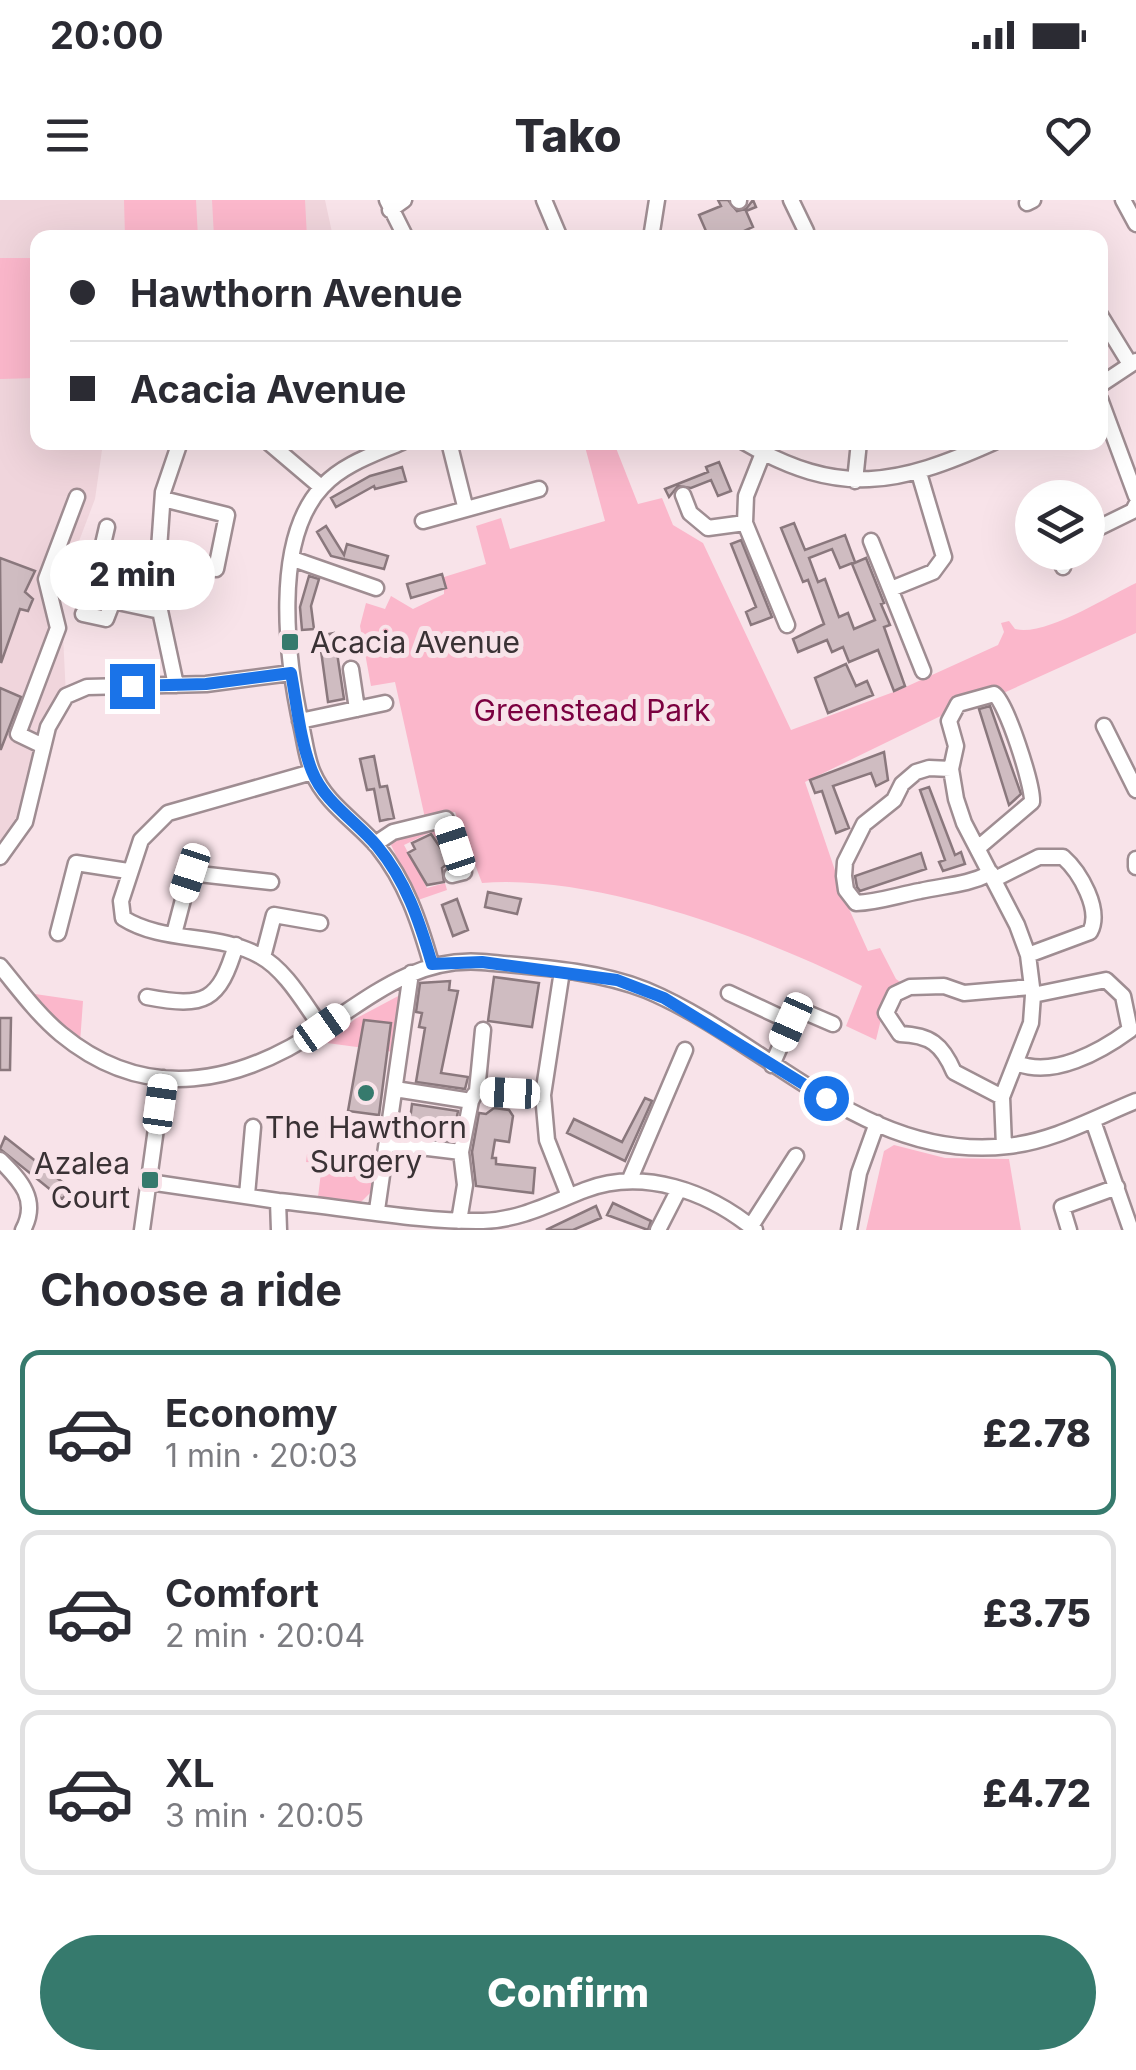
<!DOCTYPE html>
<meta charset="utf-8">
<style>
body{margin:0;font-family:Inter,sans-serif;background:#f2f2f3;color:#2b2b33;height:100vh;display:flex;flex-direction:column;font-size:38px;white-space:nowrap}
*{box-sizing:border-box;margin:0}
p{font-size:32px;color:#7c7c81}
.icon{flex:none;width:55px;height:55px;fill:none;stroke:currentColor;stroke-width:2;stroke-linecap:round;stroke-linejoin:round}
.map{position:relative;height:1030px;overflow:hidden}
.drawer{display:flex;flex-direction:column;background:#fff;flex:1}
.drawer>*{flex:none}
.guide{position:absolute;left:30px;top:30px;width:1078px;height:220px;border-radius:20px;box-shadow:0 10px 40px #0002;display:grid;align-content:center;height:220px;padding:0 40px;background:#fff}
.controls{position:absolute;left:1015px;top:280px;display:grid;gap:20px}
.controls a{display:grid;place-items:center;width:90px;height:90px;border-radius:50%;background:#fff;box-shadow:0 10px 40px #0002;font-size:50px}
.end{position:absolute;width:45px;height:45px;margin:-22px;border:12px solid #1a73e8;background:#fff;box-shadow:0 0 0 5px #fff}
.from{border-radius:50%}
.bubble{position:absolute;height:70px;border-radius:35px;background:#fff;box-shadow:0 10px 40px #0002;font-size:32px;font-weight:800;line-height:70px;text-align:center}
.car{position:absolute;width:30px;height:60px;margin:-30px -15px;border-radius:12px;box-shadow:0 0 8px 2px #0007;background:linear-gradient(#fff 24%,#345 0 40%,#fff 0 76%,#345 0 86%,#fff 0)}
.guide b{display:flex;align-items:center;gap:35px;height:95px;font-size:38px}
.guide b+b{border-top:2px solid #e1e1e2}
.guide i{width:25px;height:25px;background:#2b2b33}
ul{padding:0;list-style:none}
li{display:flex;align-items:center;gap:30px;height:165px;margin:0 20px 15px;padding:0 20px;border:5px solid #e1e1e2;border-radius:20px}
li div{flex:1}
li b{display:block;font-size:38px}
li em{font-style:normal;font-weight:800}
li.selected{border-color:#367a6d}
li>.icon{width:90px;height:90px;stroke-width:1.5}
h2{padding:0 40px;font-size:45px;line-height:120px}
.button{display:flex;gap:20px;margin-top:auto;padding:20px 40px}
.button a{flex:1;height:115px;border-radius:60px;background:#367a6d;color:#fff;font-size:40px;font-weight:800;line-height:115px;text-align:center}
.status{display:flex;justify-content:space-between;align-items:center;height:70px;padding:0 50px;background:#fff;direction:ltr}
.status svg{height:28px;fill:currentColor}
header{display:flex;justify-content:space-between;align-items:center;height:130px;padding:0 40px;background:#fff;font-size:45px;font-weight:800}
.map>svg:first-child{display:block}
</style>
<div class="status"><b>20:00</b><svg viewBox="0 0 49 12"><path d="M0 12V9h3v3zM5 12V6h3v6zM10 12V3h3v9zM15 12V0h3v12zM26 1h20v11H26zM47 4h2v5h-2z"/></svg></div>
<header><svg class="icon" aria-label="menu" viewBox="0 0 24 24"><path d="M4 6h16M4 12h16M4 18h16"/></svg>Tako<svg class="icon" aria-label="heart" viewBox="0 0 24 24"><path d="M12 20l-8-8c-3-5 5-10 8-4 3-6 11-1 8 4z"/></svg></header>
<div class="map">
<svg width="1136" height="1030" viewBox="0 0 1136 1030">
<rect width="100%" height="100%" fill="#f8e3e9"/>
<path fill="#f0d5dc" d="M0 0H325L333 37 38 38V242L103 243 95 299 76 349 60 365 52 386 62 415 66 496 48 527 25 622 0 646Z"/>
<path fill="#fbb7cb" d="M124 0H196L198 37H125Z
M212 0H305L307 37H214Z
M0 58H37V178L0 179Z
M584 243H614L638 304 662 298 673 325 703 343 791 530 899 490 998 445 1004 432 1001 423 1009 421 1015 429C1045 437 1108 396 1136 383V433L999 495 953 510 805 582 845 700 868 751 880 748 896 779 907 787 882 815 876 840 846 826 862 786C760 735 596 674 482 683L455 612 425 618 395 482 371 486 360 426 366 403 385 409 391 396 413 409 444 394V377L486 364 476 326 501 318 510 349 605 321Z
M439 622 445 638 438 641 431 632 404 645 427 688 445 683 447 690 418 700 391 645 399 636Z
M35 794 83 801 80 843 59 827 32 796Z
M402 794 394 852 327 843 355 819Z
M894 945 945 958 1009 959 1021 1030H866L884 951Z
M307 954 378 961 372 991 360 1003 318 997 322 964 306 962Z"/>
<path fill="#cfbcc1" stroke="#8a787d" stroke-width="2.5" d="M718 0H728L737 11 746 9 753 0 756 7 746 11 753 27 729 38H709L699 15 721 6Z
M719 262 731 291 718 296 711 280 691 288 678 286 669 297 665 289 708 272 706 267Z
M402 267 406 281 375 289 374 286 336 307 331 298 370 276Z
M794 323 805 350 845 335 855 362 840 368 832 349 809 358 818 382 825 379 839 417 848 413 854 429 875 420 852 364 866 358 884 403 881 404 890 425 884 427 905 486 894 491 878 450 849 462 843 447 832 452 827 440 798 452 793 439 824 424 808 380 803 382 781 328Z
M326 326 344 355 347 344 388 356 384 369 331 356 317 332Z
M741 340 772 417 751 425 746 412 756 407 731 344Z
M0 358 35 371 25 392 33 399 28 411 20 409 1 463Z
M442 374 446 388 411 398 407 384Z
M309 376 319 379 311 406 314 429 302 430 300 407Z
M334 433 344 499 328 502 319 436Z
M846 464 856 486 867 481 873 495 828 513 815 478Z
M0 488 21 497 1 549H0Z
M990 506 1021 594 1009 605 979 509Z
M884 552 888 580 876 586 871 573 833 586 849 628 836 633 822 591 815 593 810 580Z
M374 556 380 587 387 586 394 618 380 621 374 589 367 590 360 559Z
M929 587 955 655 961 652 965 664 943 671 939 662 945 660 920 590Z
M431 634 450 662 442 668 444 682 427 685 408 653 415 649 412 643Z
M921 653 926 669 860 691 857 687 855 676Z
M488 692 521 699 517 714 485 707Z
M457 699 468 730 453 736 442 705Z
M494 777 539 783 532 827 488 821Z
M450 781 449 790 458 791 441 873 468 877 465 889 416 882 425 828 419 827 422 813 416 812 420 783Z
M0 818H11L10 870H0Z
M364 820 391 823 379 915 348 911Z
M645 898 652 901 625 961 567 933 574 919 622 942Z
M412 904 458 911 455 927 410 920Z
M494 908 509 910 513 916 509 942 495 940 492 958H496V964L535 968 533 993 476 986 472 952 479 913 486 914Z
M5 937 71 989 62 999 0 949Z
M613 1003 651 1021 648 1030 607 1015Z
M596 1006 601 1018 573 1030H546Z"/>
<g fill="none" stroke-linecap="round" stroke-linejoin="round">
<g stroke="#9f8d92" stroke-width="19">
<path id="minor" d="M387 0 406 38
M544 0 560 38
M738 0 739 1
M791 0 806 31
M1123 0 1136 24
M1027 3 1033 0
M390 10 404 0
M651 38 657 0
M1100 115 1130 164
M1100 185 1136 161
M1100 199 1136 296
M268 242 321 287
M402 242C375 254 343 264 323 286 271 340 287 462 302 529 305 543 307 560 313 573 326 604 357 622 378 647 406 682 419 721 431 763
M449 242 465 306
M744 242C840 298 898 285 994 242
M763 253 746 296 745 323 787 425
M855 281 859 242
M683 295 690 313 708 328 745 323
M163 299 227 315 216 369
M423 321 539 289
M107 327 94 383 113 401 160 411
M1088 333 1133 311 1136 305
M871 341 923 471
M1057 352 1063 367
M293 359 376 388
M891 389 933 372 944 357 919 273
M83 414 106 419 113 401
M351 469 357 509
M176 485 156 392 163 292 180 242
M300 521 385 503
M1104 526 1136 590
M43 546 18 534 58 428 46 379 77 297
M951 569 929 568 916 572 902 584 894 600 864 624 845 662 844 676 846 690 856 703C879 702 898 695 920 691 947 685 967 685 991 673
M312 572 168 613 141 640 121 701 123 718C164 744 218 732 260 756 286 770 305 805 322 828
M375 644 393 632 446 619 464 672 452 675
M979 647 1032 602C1033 585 1006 501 994 494L958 504 949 521 956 546 951 569 956 599 964 623 1017 725 1028 755 1033 795 1031 823 1002 897 1004 946
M0 657 25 622 48 527 66 496 87 487 206 484 291 473
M1136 659V667
M995 679 1039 657H1063C1080 672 1102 710 1090 732L1028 755
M58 733 76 663 128 671
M174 734 190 673 271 682
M263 757 274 715 320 723
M0 766C19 789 37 814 61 834 147 905 240 884 325 826 375 793 419 757 482 762 535 767 596 770 646 790 766 840 866 963 1008 946 1054 941 1094 918 1136 901
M562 771 543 895 547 940 569 996
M729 793 791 822 772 865
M147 797C205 808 219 802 236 745
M791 822 798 809 833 824
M483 830 477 891 543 895
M1017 863C1053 878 1100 852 1130 830L1123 796 1106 780 1033 795
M395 889 471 901 474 895
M1002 897 954 872C942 844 930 835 900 834L886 813 895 794 910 787 944 786 964 793 1031 787
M1093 921 1131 1030
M387 943 461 952
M0 960C21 981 39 1000 23 1030
M630 979 685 850
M149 982 278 1001 279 1030
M247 995 253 927
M278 1001C344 1007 418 1022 483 1021 520 1020 551 1003 585 990 643 968 708 991 755 1030
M377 1010 411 773
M459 1021 465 985 461 952 471 901
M751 1026 796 956
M142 1030 163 878
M658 1030 679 989
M849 1030 859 973 877 923
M1069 1030 1062 1007 1117 987"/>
</g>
<use href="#minor" stroke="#fff" stroke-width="14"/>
</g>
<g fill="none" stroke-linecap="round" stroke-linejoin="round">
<path stroke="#1a73e8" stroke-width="12" d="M132 486 206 484 291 473C297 505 300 541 312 571 324 602 356 621 377 646 406 681 419 720 432 764L482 762 617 780 664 798 826 898"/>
</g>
<g fill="#367a6d" stroke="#f8e3e9" stroke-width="4">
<rect x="280" y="432" width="20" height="20" rx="5"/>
<circle cx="366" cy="893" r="10"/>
<rect x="140" y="970" width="20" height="20" rx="5"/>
</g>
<g text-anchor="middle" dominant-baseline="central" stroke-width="10" stroke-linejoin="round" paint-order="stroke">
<g font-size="30" fill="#3a3235" stroke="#f8e3e9" text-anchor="start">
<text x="310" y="442">Acacia Avenue</text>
<text x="366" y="927" text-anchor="middle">The Hawthorn<tspan x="366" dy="34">Surgery</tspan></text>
<text x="130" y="963" text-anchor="end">Azalea<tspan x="130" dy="34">Court</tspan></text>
</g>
<g font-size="30" fill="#7b0140" stroke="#f8e3e9">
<text x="592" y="510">Greenstead Park</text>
</g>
</g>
</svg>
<div class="controls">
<a><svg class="icon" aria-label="layers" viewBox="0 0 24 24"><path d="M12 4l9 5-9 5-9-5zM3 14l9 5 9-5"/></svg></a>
</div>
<i class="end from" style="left:826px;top:898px"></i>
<i class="end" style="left:132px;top:486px"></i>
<div class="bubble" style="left:50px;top:340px;width:165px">2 min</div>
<i class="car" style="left:455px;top:646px;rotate:342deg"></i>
<i class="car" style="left:190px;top:673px;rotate:198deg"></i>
<i class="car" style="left:791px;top:822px;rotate:204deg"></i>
<i class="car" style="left:322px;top:828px;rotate:55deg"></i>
<i class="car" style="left:510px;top:893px;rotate:273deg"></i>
<i class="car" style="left:160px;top:904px;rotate:8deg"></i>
<div class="guide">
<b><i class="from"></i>Hawthorn Avenue</b>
<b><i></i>Acacia Avenue</b>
</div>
</div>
<section class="drawer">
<h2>Choose a ride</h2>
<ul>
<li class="selected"><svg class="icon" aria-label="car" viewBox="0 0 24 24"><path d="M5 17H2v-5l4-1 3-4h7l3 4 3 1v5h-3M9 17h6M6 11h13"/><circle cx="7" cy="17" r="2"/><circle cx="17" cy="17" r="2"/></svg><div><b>Economy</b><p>1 min · 20:03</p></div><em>£2.78</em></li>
<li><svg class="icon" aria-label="car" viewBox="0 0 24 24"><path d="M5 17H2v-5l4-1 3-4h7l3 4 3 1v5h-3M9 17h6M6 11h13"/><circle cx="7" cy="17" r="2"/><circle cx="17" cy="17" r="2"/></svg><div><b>Comfort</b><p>2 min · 20:04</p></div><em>£3.75</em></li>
<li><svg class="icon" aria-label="car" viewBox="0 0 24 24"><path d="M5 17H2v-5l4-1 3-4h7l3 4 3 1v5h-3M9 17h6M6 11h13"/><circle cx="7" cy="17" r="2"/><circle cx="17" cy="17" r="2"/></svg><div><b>XL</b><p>3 min · 20:05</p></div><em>£4.72</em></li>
</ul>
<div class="button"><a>Confirm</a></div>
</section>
